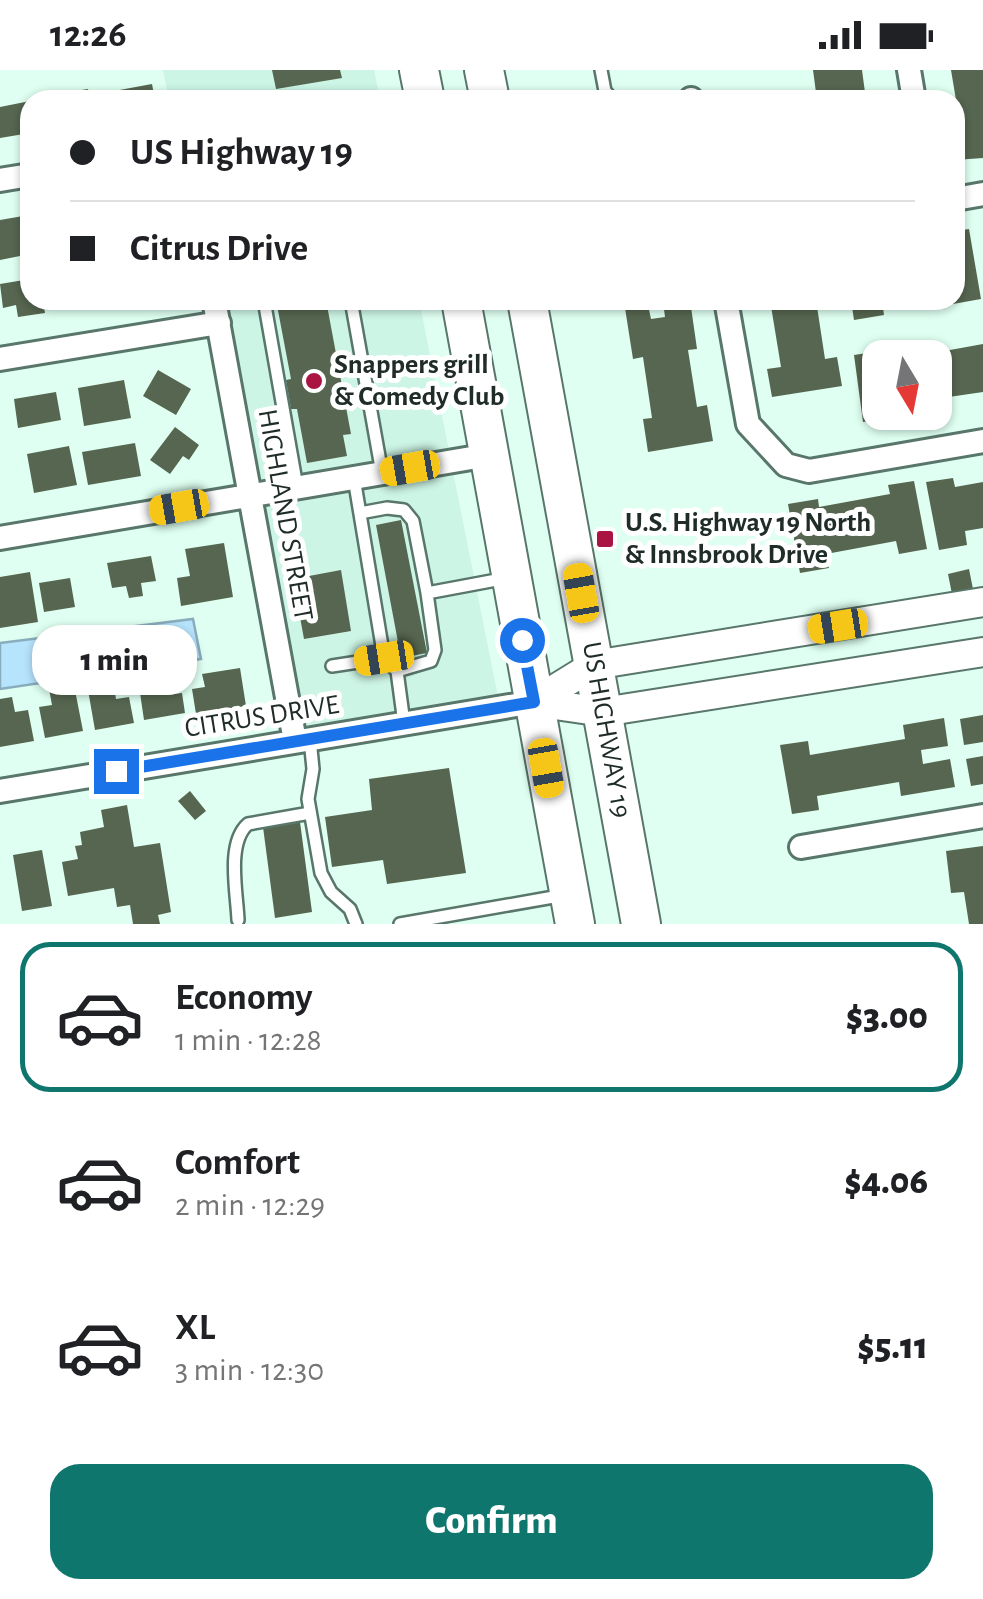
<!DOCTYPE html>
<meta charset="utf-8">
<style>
body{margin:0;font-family:"Alegreya Sans",sans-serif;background:#f2f2f2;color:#202124;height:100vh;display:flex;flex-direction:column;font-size:38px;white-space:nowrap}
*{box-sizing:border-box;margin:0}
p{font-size:32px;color:#757577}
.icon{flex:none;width:55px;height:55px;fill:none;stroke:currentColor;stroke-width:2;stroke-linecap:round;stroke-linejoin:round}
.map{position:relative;height:854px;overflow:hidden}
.side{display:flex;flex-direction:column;background:#fff;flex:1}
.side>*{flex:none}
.top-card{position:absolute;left:20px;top:20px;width:945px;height:220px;border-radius:30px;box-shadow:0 2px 8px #0004;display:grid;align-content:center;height:220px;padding:0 50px;background:#fff}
.needle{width:65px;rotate:170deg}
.buttons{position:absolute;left:862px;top:270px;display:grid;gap:20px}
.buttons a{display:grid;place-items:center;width:90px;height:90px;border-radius:20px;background:#fff;box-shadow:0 2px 8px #0004;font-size:50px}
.end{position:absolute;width:45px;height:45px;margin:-22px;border:12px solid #1a73e8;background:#fff;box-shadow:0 0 0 5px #fff}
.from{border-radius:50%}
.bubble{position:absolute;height:70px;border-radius:30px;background:#fff;box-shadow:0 2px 8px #0004;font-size:32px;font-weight:800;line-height:70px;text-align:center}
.car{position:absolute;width:30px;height:60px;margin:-30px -15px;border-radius:12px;box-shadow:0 0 8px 2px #0007;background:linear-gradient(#f5c518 24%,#345 0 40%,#f5c518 0 76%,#345 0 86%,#f5c518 0)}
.top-card b{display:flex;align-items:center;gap:35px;height:95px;font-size:38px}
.top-card b+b{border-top:2px solid #e0e0e0}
.top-card i{width:25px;height:25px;background:#202124}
ul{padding:18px 0 0;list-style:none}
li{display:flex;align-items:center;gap:30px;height:150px;margin:0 20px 15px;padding:0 30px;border:5px solid transparent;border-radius:30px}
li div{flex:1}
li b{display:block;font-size:38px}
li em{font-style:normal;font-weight:800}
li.active{border-color:#0f766e}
li>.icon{width:90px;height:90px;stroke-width:1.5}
.button{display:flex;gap:20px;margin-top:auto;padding:20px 50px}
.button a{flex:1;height:115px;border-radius:30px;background:#0f766e;color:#fff;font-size:40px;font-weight:800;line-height:115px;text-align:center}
.status{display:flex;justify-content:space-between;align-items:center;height:70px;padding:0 50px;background:#fff;direction:ltr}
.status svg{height:28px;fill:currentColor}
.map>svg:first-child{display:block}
</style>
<div class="status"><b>12:26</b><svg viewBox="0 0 49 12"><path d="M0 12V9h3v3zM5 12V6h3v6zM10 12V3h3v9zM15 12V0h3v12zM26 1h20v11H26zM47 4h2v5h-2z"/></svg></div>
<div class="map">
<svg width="983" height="854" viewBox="0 0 983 854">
<rect width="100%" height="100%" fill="#defff1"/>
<path fill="#ccf5e5" d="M163 0H374L380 30H169Z
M224 230H419L449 381 258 413Z
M453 402 498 627 303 659 262 434Z"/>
<path fill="#b6e4fd" stroke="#89adbd" stroke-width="2.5" d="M193 549 201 589 0 619V573Z"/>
<path fill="#566650" d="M272 0H340L342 8 276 19Z
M813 0H862L866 30H817Z
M951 0H983V88L955 90V43L958 42Z
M152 14 155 30H115L114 21Z
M88 19 90 30H51V25Z
M30 31V63L0 68V37Z
M29 145 30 184 0 190V150Z
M969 159 981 229 953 234 955 161Z
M30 209V230H43L45 243 18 247 16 235 3 238 0 214Z
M276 230H326L351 364 343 365 347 386 307 393 297 339H291L286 310 291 309Z
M690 230 697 279 688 280 697 337 707 335 713 371 648 382 643 349 652 348 643 287 633 289 625 238 648 235 651 249 665 247 663 232Z
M770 230H816L825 289 837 287 842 316 772 327 767 299 781 297Z
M851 230H882L884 245 854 250Z
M983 274V322L935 329V288H906Z
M881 281 880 342H898V347L863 352 854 285Z
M158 300 191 319 176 345 143 326Z
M124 310 131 348 84 356 78 318Z
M56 322 61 350 18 358 14 329Z
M175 357 199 375 189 390 183 386 170 404 150 390Z
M135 373 141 406 88 415 82 382Z
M69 376 77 415 34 423 27 384Z
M953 408 955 417 983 412V458L965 461 967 475 939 480 926 412Z
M914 411 927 479 899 484 896 471 826 484 829 498 800 503 788 434 818 429 819 437 890 424 888 415Z
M401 450 427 583 401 588 376 455Z
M224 473 233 527 181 536 177 508 190 506 185 479Z
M151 486 156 511 141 513 143 526 129 528 126 516 112 518 107 493Z
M969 499 973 519 952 524 948 504Z
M341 500 351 561 304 569 293 509Z
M30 502 38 552 0 558V507Z
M70 508 75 537 44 542 39 513Z
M240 598 246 636 196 644 192 619 205 617 202 604Z
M165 612 168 625 182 623 185 643 144 650 139 616Z
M74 615 83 661 45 668 39 637 52 635 49 619Z
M114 616 116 629 129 627 134 653 95 660 88 620Z
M12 627 15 642 28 640 34 671 0 677V629Z
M983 645V672L964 675 960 649Z
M944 648 948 676 921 680 923 694 950 689 955 717 901 726 899 712 817 726 819 740 792 744 780 675 808 671 810 685 905 669 903 655Z
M983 686V714L971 716 966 689Z
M449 698 466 803 387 814 383 790 332 797 325 747 372 740 369 709Z
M190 721 206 741 195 750 178 731Z
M127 735 134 777 160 773 171 842 158 845 160 854H133L130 835 117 837 114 818 68 826 62 792 78 789 75 776 82 775 80 762 104 757 101 740Z
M300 752 312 842 275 848 263 757Z
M983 776V854H969L964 822 951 823 946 781Z
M42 780 52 836 22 841 13 785Z"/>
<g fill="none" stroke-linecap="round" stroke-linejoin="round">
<g stroke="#59766b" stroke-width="16">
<path id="service" d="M601 0 605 21 613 30
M264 230 297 417
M351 230 382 403
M354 408 384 588 397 601 431 591 435 580 427 523 507 508
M360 443 387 438 404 440 413 451 427 523
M332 596 384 588
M397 601 404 653
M310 669 313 699 308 729 321 803 331 822 350 839 356 854
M238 850C237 823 226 773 248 754L310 743
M400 854 565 825"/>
</g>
<g stroke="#59766b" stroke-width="28">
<path id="minor" d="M909 0 914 30
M691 29V30
M0 110 30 105
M955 129 983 124
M214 230 295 671
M726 230 748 354 786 395 809 401 983 371
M0 289 219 253
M0 468 489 385
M0 721 534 632
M801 777 983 746"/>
</g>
<g stroke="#59766b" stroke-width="32">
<path id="tertiary" d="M534 632 594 595 983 532
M534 632 603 642 983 582"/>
</g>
<g stroke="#59766b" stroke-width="42">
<path id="trunk" d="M419 0 425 30
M484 0 490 30
M461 230 575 854
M527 230 641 854"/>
</g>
<use href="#service" stroke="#fff" stroke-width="11"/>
<use href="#minor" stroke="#fff" stroke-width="22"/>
<use href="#tertiary" stroke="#fff" stroke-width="28"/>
<use href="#trunk" stroke="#fff" stroke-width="38"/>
</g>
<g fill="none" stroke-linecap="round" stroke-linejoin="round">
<path stroke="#1a73e8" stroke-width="12" d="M116 701 534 632 522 570"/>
</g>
<g fill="#aa1443" stroke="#fff" stroke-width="4">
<circle cx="314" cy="311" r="10"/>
<rect x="595" y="459" width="20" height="20" rx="5"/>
</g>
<g text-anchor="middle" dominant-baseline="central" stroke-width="10" stroke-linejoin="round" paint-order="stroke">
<g font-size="28" font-weight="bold" fill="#202c27" stroke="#fff" text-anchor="start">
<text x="334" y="295">Snappers grill<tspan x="334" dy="32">&amp; Comedy Club</tspan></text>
<text x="625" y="453">U.S. Highway 19 North<tspan x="625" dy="32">&amp; Innsbrook Drive</tspan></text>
</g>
<g font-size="28" fill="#202c27" stroke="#fff">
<text transform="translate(285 445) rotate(80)">HIGHLAND STREET</text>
<text transform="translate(262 647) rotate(-9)">CITRUS DRIVE</text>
<text transform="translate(606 660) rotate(80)">US HIGHWAY 19</text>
</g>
</g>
</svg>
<div class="buttons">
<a><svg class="needle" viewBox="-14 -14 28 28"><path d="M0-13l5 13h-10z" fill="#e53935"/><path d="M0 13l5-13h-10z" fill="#757577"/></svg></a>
</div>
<i class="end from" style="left:522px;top:570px"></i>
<i class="end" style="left:116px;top:701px"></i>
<div class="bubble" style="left:32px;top:555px;width:165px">1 min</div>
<i class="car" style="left:410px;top:398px;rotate:260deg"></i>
<i class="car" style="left:179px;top:437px;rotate:260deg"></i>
<i class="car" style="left:581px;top:523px;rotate:350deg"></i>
<i class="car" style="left:838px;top:556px;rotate:261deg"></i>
<i class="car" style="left:384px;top:588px;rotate:261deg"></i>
<i class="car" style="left:546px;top:698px;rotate:170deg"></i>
<div class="top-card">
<b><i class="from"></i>US Highway 19</b>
<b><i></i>Citrus Drive</b>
</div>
</div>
<section class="side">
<ul>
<li class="active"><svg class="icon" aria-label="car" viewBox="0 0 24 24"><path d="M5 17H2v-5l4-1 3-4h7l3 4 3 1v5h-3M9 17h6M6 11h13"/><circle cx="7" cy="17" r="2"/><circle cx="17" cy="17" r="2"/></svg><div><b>Economy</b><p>1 min · 12:28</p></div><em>$3.00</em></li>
<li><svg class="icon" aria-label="car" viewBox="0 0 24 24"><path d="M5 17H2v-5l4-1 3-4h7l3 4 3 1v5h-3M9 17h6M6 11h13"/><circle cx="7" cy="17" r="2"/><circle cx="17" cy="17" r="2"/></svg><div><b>Comfort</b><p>2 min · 12:29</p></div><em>$4.06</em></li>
<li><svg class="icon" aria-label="car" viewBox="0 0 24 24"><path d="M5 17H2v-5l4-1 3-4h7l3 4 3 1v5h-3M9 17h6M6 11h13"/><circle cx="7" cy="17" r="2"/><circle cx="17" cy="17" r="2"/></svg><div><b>XL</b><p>3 min · 12:30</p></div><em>$5.11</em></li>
</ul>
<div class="button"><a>Confirm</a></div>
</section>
